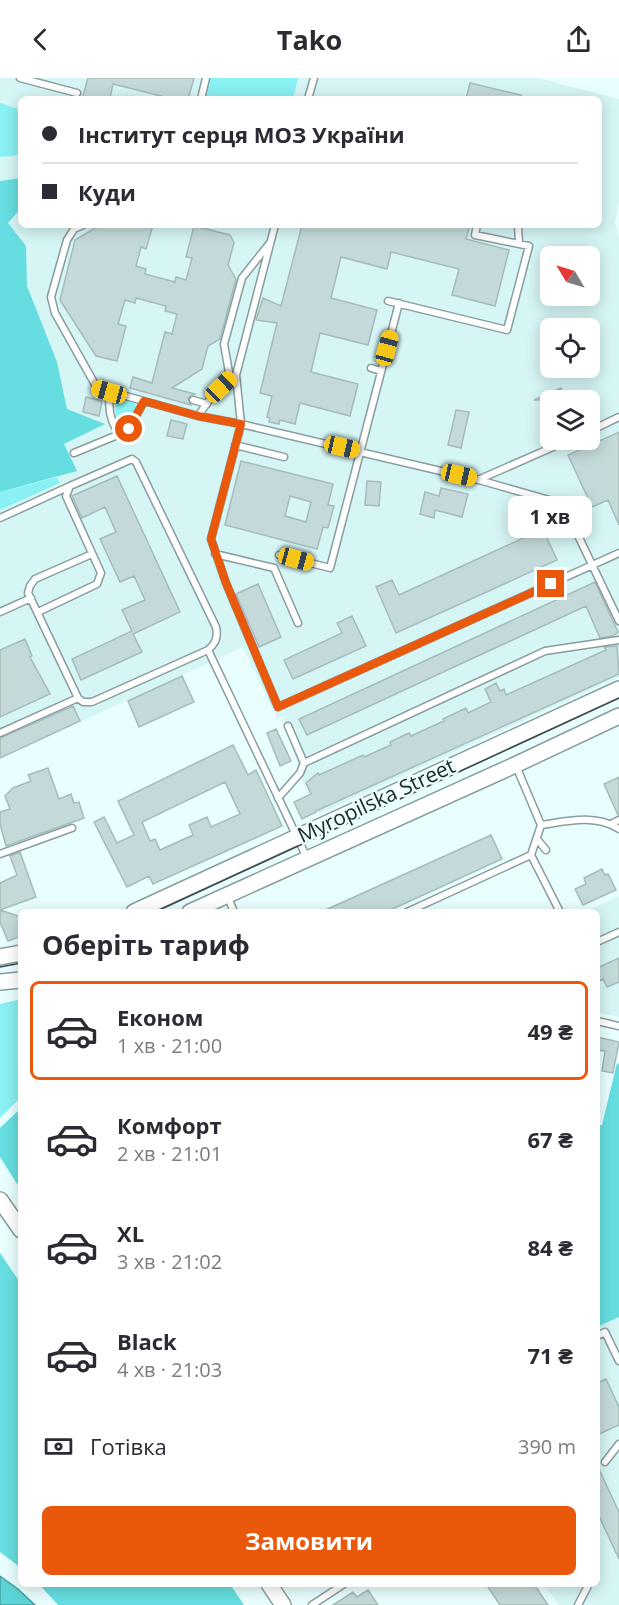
<!DOCTYPE html>
<html lang="uk">
<meta charset="utf-8">
<style>
body{margin:0;font-family:"Open Sans",sans-serif;background:#f7f7f7;color:#2b2b33;height:100vh;display:flex;flex-direction:column;font-size:22px;white-space:nowrap}
*{box-sizing:border-box;margin:0}
p{font-size:20px;color:#7c7c81}
.icon{flex:none;width:33px;height:33px;fill:none;stroke:currentColor;stroke-width:2;stroke-linecap:round;stroke-linejoin:round}
.map{position:relative;flex:1;overflow:hidden}
.drawer{position:absolute;left:18px;top:831px;width:582px;height:678px;display:flex;flex-direction:column;background:#fff;border-radius:9px;box-shadow:0 3px 15px #0003}
.drawer>*{flex:none}
.guide{position:absolute;left:18px;top:18px;width:584px;height:132px;border-radius:9px;box-shadow:0 3px 15px #0003;display:grid;align-content:center;height:132px;padding:0 24px;background:#fff}
.needle{width:39px;rotate:308deg}
.fabs{position:absolute;left:540px;top:168px;display:grid;gap:12px}
.fabs a{display:grid;place-items:center;width:60px;height:60px;border-radius:9px;background:#fff;box-shadow:0 3px 15px #0003;font-size:30px}
.end{position:absolute;width:27px;height:27px;margin:-14px;border:8px solid #ea580c;background:#fff;box-shadow:0 0 0 3px #fff}
.from{border-radius:50%}
.bubble{position:absolute;height:42px;border-radius:9px;background:#fff;box-shadow:0 3px 15px #0003;font-size:20px;font-weight:700;line-height:42px;text-align:center}
.car{position:absolute;width:18px;height:36px;margin:-18px -9px;border-radius:8px;box-shadow:0 0 4px 2px #0007;background:linear-gradient(#f5c518 24%,#345 0 40%,#f5c518 0 76%,#345 0 86%,#f5c518 0)}
.guide b{display:flex;align-items:center;gap:21px;height:57px;font-size:22px}
.guide b+b{border-top:2px solid #e1e1e2}
.guide i{width:15px;height:15px;background:#2b2b33}
ul{padding:0;list-style:none}
li{display:flex;align-items:center;gap:18px;height:99px;margin:0 12px 9px;padding:0 12px;border:3px solid transparent;border-radius:9px}
li div{flex:1}
li b{display:block;font-size:22px}
li em{font-style:normal;font-weight:700}
li.selected{border-color:#ea580c}
li>.icon{width:54px;height:54px;stroke-width:1.5}
h2{padding:0 24px;font-size:27px;line-height:72px}
.pay{display:flex;align-items:center;gap:15px;height:66px;padding:0 24px;font-size:22px}
.pay p{margin-inline-start:auto}
.button{display:flex;gap:12px;margin-top:auto;padding:12px 24px}
.button a{flex:1;height:69px;border-radius:9px;background:#ea580c;color:#fff;font-size:24px;font-weight:700;line-height:69px;text-align:center}
header{display:flex;justify-content:space-between;align-items:center;height:78px;padding:0 24px;background:#fff;font-size:27px;font-weight:700}
.map>svg:first-child{display:block}
</style>
<header><svg class="icon" aria-label="back" viewBox="0 0 24 24"><path d="M15 5l-7 7 7 7"/></svg>Tako<svg class="icon" aria-label="share" viewBox="0 0 24 24"><path d="M12 15V3M7 8l5-5 5 5M5 13v7h14v-7"/></svg></header>
<div class="map">
<svg width="619" height="1527" viewBox="0 0 619 1527">
<rect width="100%" height="100%" fill="#e9ffff"/>
<path fill="#d6f5f5" fill-rule="evenodd" d="M0 0H538L619 21V124L615 144 619 159V599L319 736 303 705 283 638 277 640 243 569 0 681V432L60 405 0 284ZM21 21H598V147H21ZM550 178H590V218H550ZM550 250H590V290H550ZM550 322H590V362H550Z
M619 818V939L597 934V834H584Z
M619 1239V1527H559L544 1506H597V1249Z"/>
<path fill="#89f1f3" d="M210 0H298L293 21H205Z
M0 25 21 32V75L14 78 0 79Z
M120 321H128L134 324 137 330 127 344 122 345 116 339 115 326Z
M57 399 60 405 0 432V414Z
M21 921V1019L0 1040V926Z"/>
<path fill="#66dee1" d="M21 100V130L8 145 26 168 27 208 57 284 67 331 105 346 64 366 77 393 0 414V103Z
M617 985 619 986V1239L597 1249V1047H602Z
M21 1030V1112L0 1079V1050Z
M0 1175 21 1206V1490L0 1474Z
M39 1506H230L244 1527H58Z"/>
<path fill="#5bd4d6" stroke="#48a0a1" stroke-width="1.5" d="M0 1498 18 1511 35 1527H0Z"/>
<path fill="#c4dada" stroke="#a6bbbb" stroke-width="1.5" fill-rule="evenodd" d="M88 0H194L188 21H160L161 18 113 6 110 21H82Z
M470 5 521 17 520 21H466Z
M100 147H153L146 171 141 169 136 188 146 191 145 196 175 204 176 199 186 202 192 180 186 179 194 148 230 157 234 165 228 187 236 201 220 261 208 268 202 291 172 310 195 316 188 320 191 327 130 310 133 299 152 305 165 254 172 256 177 236 165 233 166 228 136 220 135 225 125 222 118 246 126 248 117 283 96 278 60 222 75 162Z
M302 147H470L466 161 509 172 495 228 452 217 459 191 391 174 387 191 341 179 331 220 377 232 368 267 320 255 311 294 358 306 350 338 300 325 295 346 280 342 279 346 269 344 270 340 267 339 272 318 260 315 277 245 256 242 263 220 281 228Z
M561 310 567 322H534Z
M86 319 102 323 99 338 83 334Z
M456 332 469 334 461 370 448 367Z
M171 342 187 346 183 361 167 358Z
M619 354V447L608 422 592 429 568 377Z
M241 383 333 406 328 427 334 428 328 450 323 449 317 471 225 447ZM290 418 311 424 306 444 285 438Z
M117 398 180 534 133 556 142 574 81 602 72 581 132 553 122 532 145 522 134 498 120 504 100 461 116 454 105 429 82 440 72 418Z
M367 403 381 404 379 428 365 427Z
M441 410 468 416 462 439 435 432 434 440 420 436 425 414 439 418Z
M543 451 557 482 396 555 376 509 392 502 399 517Z
M595 504 618 554 613 558 600 560 586 528 307 657 299 641Z
M258 506 281 559 259 569 236 516Z
M352 538 366 568 293 601 284 582 342 555 337 545Z
M25 561 32 578 30 579 50 616 0 639V572Z
M617 568 619 596 316 733V734L302 741 294 724 311 716 306 705 318 695 319 697 363 677 364 679 391 667 390 664 409 655 411 658 444 643 443 641 466 630 468 635 491 624 485 611 496 605 500 613 504 611 506 617 606 572 604 569Z
M182 598 194 624 139 649 128 623Z
M73 628 80 643 0 680V660Z
M276 651 291 683 280 688 267 655Z
M233 667 248 697 256 692 282 748 153 806 149 798 127 809 94 744 104 739 117 765 134 757 118 723ZM225 704 240 736 211 749 207 739 189 747 193 757 160 772 155 761 150 763 142 744Z
M48 690 59 721 71 716 74 725 79 724 84 740 6 768 0 746V734L10 731 5 718 13 710 31 703 28 697Z
M619 699V737H618L604 706Z
M491 757 502 781 432 813 386 834H321Z
M20 774 36 819 0 832V805L17 797 10 778Z
M602 791 605 797 608 796 616 812 583 827 575 811 586 806 584 800Z
M0 832 21 839V858L8 863 0 844Z
M619 880V904L607 909 603 901 597 904V890Z
M597 959 619 964 613 995 602 993 605 973 597 972Z
M606 1301 619 1329V1347L597 1357V1305Z
M597 1387 619 1434V1481L597 1434Z
M486 1506H534L548 1527H500Z
M368 1512 378 1527H333L353 1514 357 1519Z"/>
<g fill="none" stroke-linecap="round" stroke-linejoin="round">
<g stroke="#889d9d" stroke-width="9">
<path id="service" d="M20 0 77 15
M201 21 206 0
M308 21 314 0
M83 147 74 151 67 162 51 219 55 235 97 310 198 338 241 346 479 402 563 426 619 543
M275 147 236 297 241 346 211 461 226 505 278 629 619 475
M518 147 519 166
M388 223 507 252 529 168 475 157 477 147
M371 290 381 293
M230 300 224 266 242 200 269 166
M109 314C109 330 109 343 120 356L129 351 144 323
M193 322 207 326
M198 338 212 318 233 299
M590 353 619 339
M235 367 284 379
M74 375 120 356
M480 401 569 362
M0 440 70 408
M215 476 274 490 298 545
M279 477 330 490 399 225
M0 534 31 520
M38 534 97 506 101 495 66 418 70 408 132 381 136 384 216 549C218 559 216 565 208 572L92 624H83L78 620 28 515 30 508 35 501 92 476
M208 572 307 780
M0 655 78 620
M304 685 545 573 619 562
M516 688 541 747 531 777 560 834
M278 720 300 695 304 685 288 648
M611 746 619 742
M541 747C568 743 595 736 619 751
M537 761 546 772
M0 776 72 750
M227 817 234 834
M407 834 531 777
M597 864 619 854
M597 943 619 948
M597 1258 605 1254 619 1283
M605 1384 619 1366
M312 1527 344 1506
M578 1527 589 1506"/>
</g>
<g stroke="#889d9d" stroke-width="18">
<path id="tertiary" d="M134 834 619 611
M190 834 515 687 619 638
M0 879 21 875
M0 904 21 902
M0 1122 21 1152
M269 1506 283 1527"/>
</g>
<use href="#service" stroke="#fff" stroke-width="6"/>
<use href="#tertiary" stroke="#fff" stroke-width="15"/>
<path stroke="#3f4949" stroke-width="1.5" d="M155 834 619 620
M0 889 21 885"/>
</g>
<g fill="none" stroke-linecap="round" stroke-linejoin="round">
<path stroke="#ea580c" stroke-width="8" d="M129 351 144 323 198 338 241 346 211 461 226 505 278 629 551 506"/>
</g>
<g text-anchor="middle" dominant-baseline="central" stroke-width="5" stroke-linejoin="round" paint-order="stroke">
<g font-size="21" fill="#1d2525" stroke="#e9ffff">
<text transform="translate(376 722) rotate(-25)">Myropilska Street</text>
</g>
</g>
</svg>
<div class="fabs">
<a><svg class="needle" viewBox="-14 -14 28 28"><path d="M0-13l5 13h-10z" fill="#e53935"/><path d="M0 13l5-13h-10z" fill="#7c7c81"/></svg></a>
<a><svg class="icon" aria-label="locate" viewBox="0 0 24 24"><circle cx="12" cy="12" r="6"/><path d="M12 2v4M12 18v4M2 12h4M18 12h4"/></svg></a>
<a><svg class="icon" aria-label="layers" viewBox="0 0 24 24"><path d="M12 4l9 5-9 5-9-5zM3 14l9 5 9-5"/></svg></a>
</div>
<i class="end from" style="left:129px;top:351px"></i>
<i class="end" style="left:551px;top:506px"></i>
<div class="bubble" style="left:508px;top:418px;width:84px">1 хв</div>
<i class="car" style="left:387px;top:270px;rotate:15deg"></i>
<i class="car" style="left:221px;top:309px;rotate:46deg"></i>
<i class="car" style="left:109px;top:314px;rotate:286deg"></i>
<i class="car" style="left:342px;top:369px;rotate:103deg"></i>
<i class="car" style="left:459px;top:397px;rotate:103deg"></i>
<i class="car" style="left:296px;top:481px;rotate:105deg"></i>
<div class="guide">
<b><i class="from"></i>Інститут серця МОЗ України</b>
<b><i></i>Куди</b>
</div>
<section class="drawer">
<h2>Оберіть тариф</h2>
<ul>
<li class="selected"><svg class="icon" aria-label="car" viewBox="0 0 24 24"><path d="M5 17H2v-5l4-1 3-4h7l3 4 3 1v5h-3M9 17h6M6 11h13"/><circle cx="7" cy="17" r="2"/><circle cx="17" cy="17" r="2"/></svg><div><b>Економ</b><p>1 хв · 21:00</p></div><em>49 ₴</em></li>
<li><svg class="icon" aria-label="car" viewBox="0 0 24 24"><path d="M5 17H2v-5l4-1 3-4h7l3 4 3 1v5h-3M9 17h6M6 11h13"/><circle cx="7" cy="17" r="2"/><circle cx="17" cy="17" r="2"/></svg><div><b>Комфорт</b><p>2 хв · 21:01</p></div><em>67 ₴</em></li>
<li><svg class="icon" aria-label="car" viewBox="0 0 24 24"><path d="M5 17H2v-5l4-1 3-4h7l3 4 3 1v5h-3M9 17h6M6 11h13"/><circle cx="7" cy="17" r="2"/><circle cx="17" cy="17" r="2"/></svg><div><b>XL</b><p>3 хв · 21:02</p></div><em>84 ₴</em></li>
<li><svg class="icon" aria-label="car" viewBox="0 0 24 24"><path d="M5 17H2v-5l4-1 3-4h7l3 4 3 1v5h-3M9 17h6M6 11h13"/><circle cx="7" cy="17" r="2"/><circle cx="17" cy="17" r="2"/></svg><div><b>Black</b><p>4 хв · 21:03</p></div><em>71 ₴</em></li>
</ul>
<div class="pay"><svg class="icon" aria-label="cash" viewBox="0 0 24 24"><path d="M3 7h18v10H3z"/><circle cx="12" cy="12" r="2"/></svg>Готівка<p>390 m</p></div>
<div class="button"><a>Замовити</a></div>
</section>
</div>
